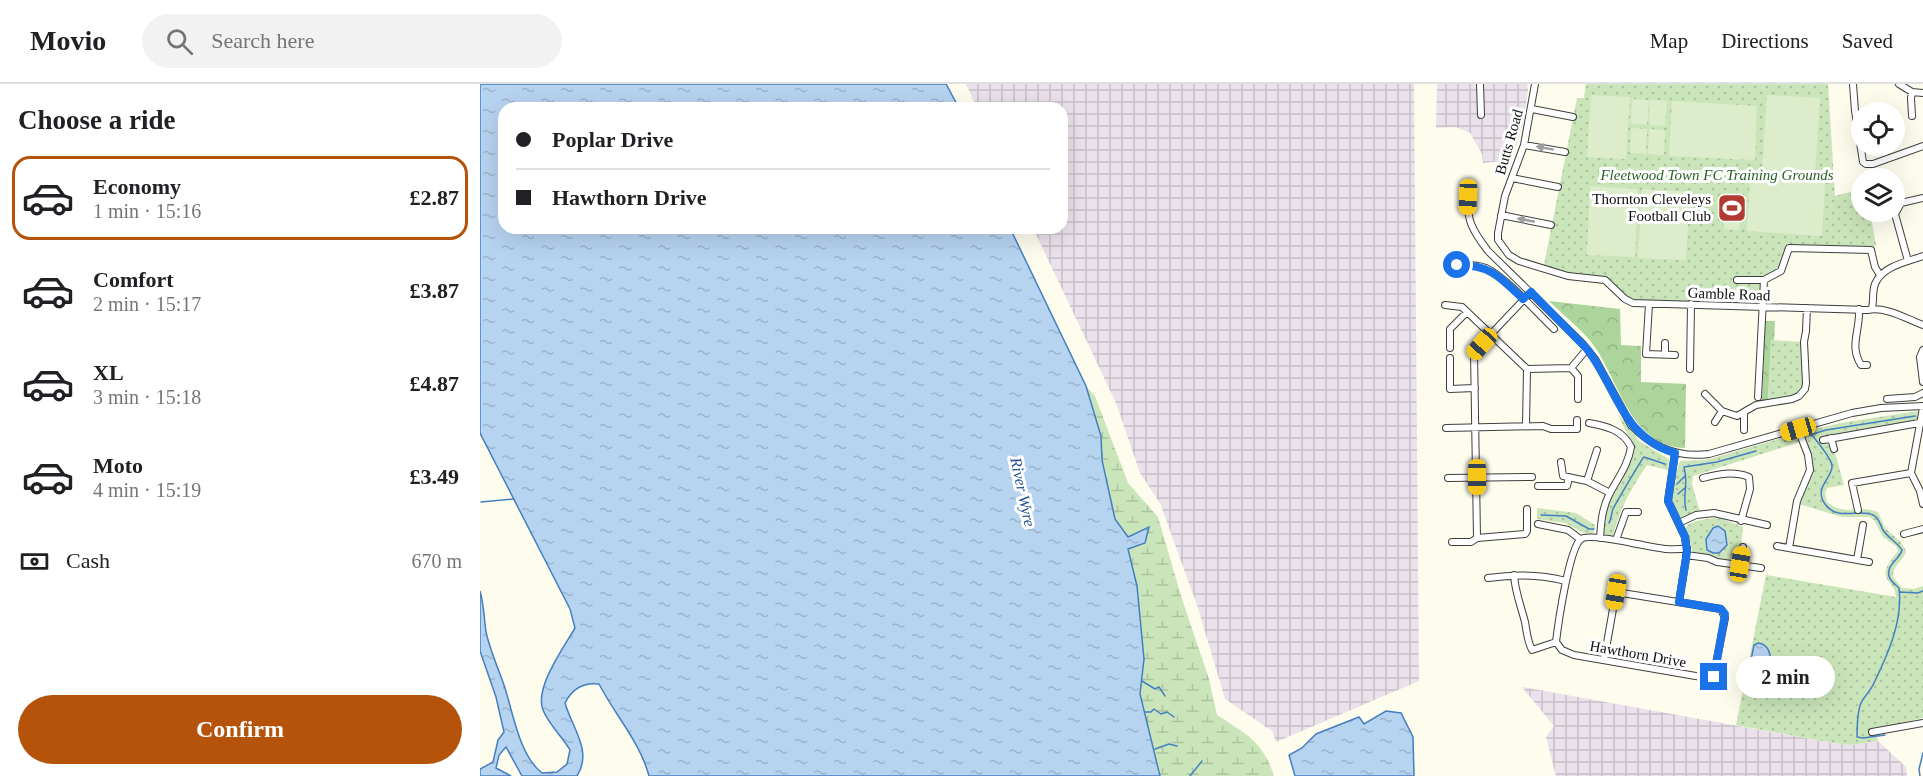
<!DOCTYPE html>
<meta charset="utf-8">
<style>
body{margin:0;font-family:"Times New Roman",serif;background:#f2f2f2;color:#202124;height:100vh;display:flex;flex-direction:column;font-size:22px;white-space:nowrap}
*{box-sizing:border-box;margin:0}
p{font-size:20px;color:#757577}
.icon{flex:none;width:33px;height:33px;fill:none;stroke:currentColor;stroke-width:2;stroke-linecap:round;stroke-linejoin:round}
.map{position:relative;flex:1;overflow:hidden}
.sheet{display:flex;flex-direction:column;background:#fff;width:480px}
.sheet>*{flex:none}
.guide{position:absolute;left:18px;top:18px;width:570px;height:132px;border-radius:18px;box-shadow:0 6px 24px #0002;display:grid;align-content:center;height:132px;padding:0 18px;background:#fff}
.fabs{position:absolute;left:1371px;top:18px;display:grid;gap:12px}
.fabs a{display:grid;place-items:center;width:54px;height:54px;border-radius:50%;background:#fff;box-shadow:0 6px 24px #0002;font-size:30px}
.end{position:absolute;width:27px;height:27px;margin:-14px;border:8px solid #1a73e8;background:#fff;box-shadow:0 0 0 3px #fff}
.from{border-radius:50%}
.bubble{position:absolute;height:42px;border-radius:21px;background:#fff;box-shadow:0 6px 24px #0002;font-size:20px;font-weight:800;line-height:42px;text-align:center}
.car{position:absolute;width:18px;height:36px;margin:-18px -9px;border-radius:8px;box-shadow:0 0 4px 2px #0007;background:linear-gradient(#f5c518 24%,#345 0 40%,#f5c518 0 76%,#345 0 86%,#f5c518 0)}
.guide b{display:flex;align-items:center;gap:21px;height:57px;font-size:22px}
.guide b+b{border-top:2px solid #e0e0e0}
.guide i{width:15px;height:15px;background:#202124}
ul{padding:0;list-style:none}
li{display:flex;align-items:center;gap:18px;height:84px;margin:0 12px 9px;padding:0 6px;border:3px solid transparent;border-radius:18px}
li div{flex:1}
li b{display:block;font-size:22px}
li em{font-style:normal;font-weight:800}
li.current{border-color:#b45309}
li>.icon{width:54px;height:54px;stroke-width:1.5}
h2{padding:0 18px;font-size:27px;line-height:72px}
.pay{display:flex;align-items:center;gap:15px;height:66px;padding:0 18px;font-size:22px}
.pay p{margin-inline-start:auto}
.primary-button{display:flex;gap:12px;margin-top:auto;padding:12px 18px}
.primary-button a{flex:1;height:69px;border-radius:36px;background:#b45309;color:#fff;font-size:24px;font-weight:800;line-height:69px;text-align:center}
header{display:flex;align-items:center;gap:36px;box-sizing:border-box;height:84px;padding:0 30px;background:#fff;border-bottom:2px solid #e0e0e0}
header strong{font-size:28px}
nav{display:flex;gap:33px;margin-inline-start:auto;font-size:21px}
.search{width:420px;height:54px;background:#f2f2f2;display:flex;align-items:center;gap:15px;box-sizing:border-box;padding:0 21px;border-radius:33px;color:#757577;font-size:22px}
main{display:flex;flex:1;min-height:0}
.map>svg:first-child{display:block}
</style>
<header>
<strong>Movio</strong>
<div class="search"><svg class="icon" aria-label="search" viewBox="0 0 24 24"><circle cx="10" cy="10" r="6"/><path d="M15 15l6 6"/></svg>Search here</div>
<nav><a>Map</a><a>Directions</a><a>Saved</a></nav>
</header>
<main>
<section class="sheet">
<h2>Choose a ride</h2>
<ul>
<li class="current"><svg class="icon" aria-label="car" viewBox="0 0 24 24"><path d="M5 17H2v-5l4-1 3-4h7l3 4 3 1v5h-3M9 17h6M6 11h13"/><circle cx="7" cy="17" r="2"/><circle cx="17" cy="17" r="2"/></svg><div><b>Economy</b><p>1 min · 15:16</p></div><em>£2.87</em></li>
<li><svg class="icon" aria-label="car" viewBox="0 0 24 24"><path d="M5 17H2v-5l4-1 3-4h7l3 4 3 1v5h-3M9 17h6M6 11h13"/><circle cx="7" cy="17" r="2"/><circle cx="17" cy="17" r="2"/></svg><div><b>Comfort</b><p>2 min · 15:17</p></div><em>£3.87</em></li>
<li><svg class="icon" aria-label="car" viewBox="0 0 24 24"><path d="M5 17H2v-5l4-1 3-4h7l3 4 3 1v5h-3M9 17h6M6 11h13"/><circle cx="7" cy="17" r="2"/><circle cx="17" cy="17" r="2"/></svg><div><b>XL</b><p>3 min · 15:18</p></div><em>£4.87</em></li>
<li><svg class="icon" aria-label="car" viewBox="0 0 24 24"><path d="M5 17H2v-5l4-1 3-4h7l3 4 3 1v5h-3M9 17h6M6 11h13"/><circle cx="7" cy="17" r="2"/><circle cx="17" cy="17" r="2"/></svg><div><b>Moto</b><p>4 min · 15:19</p></div><em>£3.49</em></li>
</ul>
<div class="pay"><svg class="icon" aria-label="cash" viewBox="0 0 24 24"><path d="M3 7h18v10H3z"/><circle cx="12" cy="12" r="2"/></svg>Cash<p>670 m</p></div>
<div class="primary-button"><a>Confirm</a></div>
</section>
<div class="map">
<svg width="1443" height="692" viewBox="0 0 1443 692">
<defs>
<pattern id="industrial-grid" width="8" height="8" patternUnits="userSpaceOnUse" patternTransform="scale(1.5)"><rect width="8" height="8" fill="#eae1ea"/><path d="M0 4h8M4 0v8" fill="none" stroke="#c8c0c8"/></pattern>
<pattern id="grass-dots" width="8" height="8" patternUnits="userSpaceOnUse" patternTransform="scale(1.5)"><rect width="8" height="8" fill="#cbe5ba"/><path d="M2 2h.1M6 6h.1" fill="none" stroke="#adc39f" stroke-width="1.8" stroke-linecap="round"/></pattern>
<pattern id="forest-crowns" width="20" height="18" patternUnits="userSpaceOnUse" patternTransform="scale(1.5)"><rect width="20" height="18" fill="#add49b"/><path d="M2 6a3 3 0 1 1 6 0M12 15a3 3 0 1 1 6 0" fill="none" stroke="#94b584"/></pattern>
<pattern id="wetland-marsh" width="20" height="14" patternUnits="userSpaceOnUse" patternTransform="scale(1.5)"><rect width="20" height="14" fill="#cbe5ba"/><path d="M1 5h8M5 5V1M11 12h8M15 12V8" fill="none" stroke="#adc39f"/></pattern>
<pattern id="water-ripples" width="26" height="14" patternUnits="userSpaceOnUse" patternTransform="scale(1.5)"><rect width="26" height="14" fill="#b6d3f0"/><path d="M2 4q2-2 4 0t4 0M15 11q2-2 4 0t4 0" fill="none" stroke="#9bb4cd"/></pattern>
</defs>
<rect width="100%" height="100%" fill="#fdfced"/>
<path fill="url(#industrial-grid)" d="M486 0H934L939 597 796 658 792 647 745 615 718 524 680 419 660 389 636 319 553 144H582V24H497Z
M957 0H1047L1048 5 1044 37 1032 76 1003 79 1002 70 990 49 976 43 956 44Z
M1042 603 1353 659 1370 661 1398 657 1426 683 1427 692H1076L1066 653 1074 642Z"/>
<path fill="url(#grass-dots)" d="M1106 0H1348L1355 112 1381 105 1382 128H1390L1396 161 1391 166 1312 163 1301 187 1284 196 1283 223 1153 219 1130 199 1063 186 1097 14H1104Z
M1291 256 1324 258 1326 299 1319 312 1288 319Z
M1438 327 1437 337 1342 353 1343 356 1351 354 1364 401 1347 404 1345 409 1347 418C1365 433 1380 420 1398 428L1405 444 1421 458 1426 467C1424 477 1413 480 1413 493L1422 504 1434 505 1443 502V634L1395 645 1398 657 1370 661 1353 659 1256 641 1286 491 1416 513C1415 505 1414 504 1410 499 1399 488 1411 476 1418 467L1416 462 1403 453 1394 436 1389 433H1362L1319 420 1331 372 1323 347 1367 338Z
M1137 329 1159 357 1189 375 1188 386 1167 381C1152 403 1139 426 1133 452L1124 450C1124 420 1132 416 1145 391 1149 383 1151 373 1154 363Z
M1316 350 1320 358 1213 392 1212 400 1220 428 1199 434C1188 414 1193 398 1200 377L1226 376Z
M1057 424 1096 429 1115 441 1113 451 1106 450 1085 439 1057 435Z
M1233 434 1243 435 1263 443 1261 461 1256 474C1240 478 1228 471 1213 469L1205 444C1211 436 1224 436 1233 434Z"/>
<path fill="url(#forest-crowns)" d="M1069 217 1140 225 1141 261 1161 262V298L1206 300 1205 364C1149 362 1139 295 1112 259 1100 244 1083 231 1069 217Z
M1285 237H1295L1294 256H1291L1288 316H1282Z"/>
<path fill="url(#wetland-marsh)" d="M530 144 606 302 615 312 648 399 678 433 702 515 729 595 737 631C766 650 783 657 794 692H656Z"/>
<path fill="#ddedcb" d="M1111 11 1150 13 1146 75 1107 73Z
M1287 11 1340 14 1335 89 1282 85Z
M1152 15 1169 16 1167 41 1151 40Z
M1170 16 1187 17 1185 42 1169 41Z
M1192 17 1277 22 1275 76 1189 72Z
M1151 44 1167 45 1166 70 1150 69Z
M1169 45 1185 46 1184 71 1168 70Z
M1270 95 1345 99 1342 152 1267 147Z
M1110 102 1158 105 1155 173 1107 171Z
M1162 105 1210 108 1206 176 1158 174Z
M1244 110H1260L1259 146 1244 145Z"/>
<path fill="url(#water-ripples)" stroke="#447fc1" stroke-width="1.5" d="M0 0H466L479 24H24V144H530L606 302 621 352 622 376 635 435 648 453 669 443 665 459 648 465 657 502 664 575 660 610 680 692H169C160 658 135 631 119 600 103 598 92 605 85 619 92 644 113 667 97 692H42L26 663 19 671 16 684 31 692H0V685L13 678 18 656 24 648 16 613 0 567V507C4 521 4 534 6 548 10 566 18 584 24 601 33 628 39 671 62 689L77 688 87 680 90 666C82 652 69 641 63 626 54 604 84 563 95 544L90 525 0 349Z
M1238 442 1245 447 1247 461 1239 469H1233L1227 466 1226 455 1233 444Z
M1278 559C1290 560 1291 573 1291 583L1283 588 1274 587 1270 581 1274 561Z
M906 627 921 629 933 653 934 692H815L809 671 822 664 836 650 879 633 884 640Z"/>
<g fill="none" stroke-linecap="round" stroke-linejoin="round">
<path stroke="#447fc1" stroke-width="1.5" d="M1333 350 1346 346 1435 332
M1325 352 1332 351C1336 356 1352 375 1352 382 1353 393 1333 404 1345 420 1358 438 1379 424 1393 431 1399 433 1400 441 1403 446 1408 454 1417 458 1422 466 1420 475 1406 481 1409 492 1410 497 1416 501 1419 504 1423 537 1408 570 1394 599 1391 606 1384 613 1381 619 1377 629 1377 643 1377 653L1383 654 1405 651
M1197 400 1205 392
M1198 410 1206 403
M1 418 34 415
M1206 426C1202 411 1209 401 1204 383L1237 378 1276 367
M1061 431 1086 432 1109 445H1114
M1129 439C1132 434 1131 430 1133 425 1136 419 1161 376 1164 373L1185 380
M1420 508 1438 509 1443 507
M662 597 675 605 679 603 685 612
M665 628H671L674 625 681 630 687 628 694 633
M675 665 689 660 697 662
M710 692 722 677
M1440 692 1439 685 1443 669"/>
<g stroke="#3f3f3f" stroke-width="8">
<path id="minor" d="M1000 0 1001 31
M1055 0 1044 61 1025 112 1018 149V156L1029 171 1039 177 1088 192 1125 196 1145 215 1153 219 1388 226C1405 222 1427 235 1443 241
M1373 0 1375 27 1383 78 1386 80H1393L1443 62
M1419 0 1432 8 1443 9
M1052 25 1093 33
M1432 32 1431 14 1432 8
M1044 61 1085 68
M1032 94 1078 103
M989 107C985 135 992 146 1008 167L1102 259 1115 275 1151 341C1173 364 1198 374 1229 370L1372 329 1401 324 1443 322
M1395 129 1415 130 1428 177
M1415 130 1421 119 1443 114
M1021 131 1071 141
M977 181C987 181 996 180 1006 184 1027 194 1056 228 1074 245
M1257 196H1284
M1169 220 1166 270 1195 271
M965 221 982 223 1047 285 1091 284 1098 292V315
M1392 224C1394 216 1392 208 1395 200 1402 182 1427 178 1443 172
M1379 225C1380 249 1369 261 1381 281H1387
M970 264V245L987 228
M1443 266 1440 273 1443 298
M1185 270V259
M970 274V305L995 304
M1091 284 1107 265
M1210 285 1211 220
M1225 310 1242 327 1257 332 1276 321 1312 315 1319 312 1325 305 1326 299 1324 258 1326 247 1327 224
M1278 313 1284 196 1301 187 1309 164 1391 166 1395 183 1400 191
M1407 315 1435 313 1443 309
M1443 324 1431 389 1440 407 1443 420
M1264 328V346
M1235 338 1242 327
M1109 339C1126 342 1143 346 1151 363 1148 382 1137 395 1129 411 1122 425 1121 439 1120 454
M1046 342 1047 285
M966 344 1063 342 1071 345H1097V336
M1351 354 1354 365
M1343 356 1439 339
M1195 369 1188 417 1205 453 1207 468 1199 518
M1081 378 1083 392 1107 397 1130 409
M968 394 1052 393
M1223 394C1238 390 1254 387 1269 393L1270 405 1261 437
M1107 397 1117 366
M1058 402H1087L1089 393
M1378 426 1372 399 1431 389
M1199 439 1216 431 1234 429 1287 441
M1058 440 1088 446 1100 455
M1424 450 1443 445
M997 454 994 268 1051 208
M1136 456 1146 428H1158
M972 458H991L997 454 1045 450 1047 447V425
M1297 462 1389 478
M1309 464 1317 417 1330 386 1328 371 1318 345
M1206 471 1228 474 1237 478 1281 484
M1377 476 1383 441
M1260 480 1263 463
M1034 491C1035 508 1041 522 1045 538 1047 549 1047 556 1052 566L1076 558
M1008 494C1035 490 1060 490 1086 497
M1124 576 1136 508 1241 525 1245 534 1233 595 1094 571 1082 566 1076 558C1078 541 1089 464 1101 455 1108 450 1142 457 1152 459 1170 462 1188 468 1207 464
M1392 648 1443 639"/>
</g>
<use href="#minor" stroke="#fff" stroke-width="6"/>
</g>
<defs><path id="oneway-solid" d="M-6-.8H1V-3.2L6.5 0L1 3.2V.8H-6Z" transform="scale(1.5)"/></defs>
<g fill="#9e9e9e">
<use href="#oneway-solid" transform="translate(1065 64) rotate(-170)"/>
<use href="#oneway-solid" transform="translate(1046 136) rotate(-169)"/>
</g>
<g fill="none" stroke-linecap="round" stroke-linejoin="round">
<path stroke="#1a73e8" stroke-width="8" d="M977 181C1010 180 1021 194 1043 215L1051 208 1107 265C1137 304 1142 354 1195 369L1188 417 1205 453 1207 468 1199 518 1241 525 1245 530 1234 593"/>
</g>
<defs>
<g id="stadium-square" transform="scale(1.5)"><rect x="-9" y="-9" width="18" height="18" rx="4" fill="#b03b31" stroke="#fff"/><path d="M0-5a6.5 5 0 1 0 0 10a6.5 5 0 1 0 0-10ZM-3.5-1.8h7v3.6h-7Z" fill="#fff"/></g>
</defs>
<g fill-rule="evenodd">
<use href="#stadium-square" x="1252" y="124"/>
</g>
<g text-anchor="middle" dominant-baseline="central" stroke-width="6" stroke-linejoin="round" paint-order="stroke">
<g font-size="15" fill="#0c0c0c" stroke="#fff">
<text transform="translate(1029 58) rotate(-74)">Butts Road</text>
<text transform="translate(1249 210) rotate(2)">Gamble Road</text>
<text transform="translate(1158 570) rotate(10)">Hawthorn Drive</text>
</g>
<g font-size="15" font-style="italic" fill="#275e23" stroke="#fff">
<text x="1237" y="91">Fleetwood Town FC Training Grounds</text>
</g>
<g font-size="15" fill="#0c0c0c" stroke="#fff" text-anchor="end">
<text x="1231" y="115">Thornton Cleveleys<tspan x="1231" dy="17">Football Club</tspan></text>
</g>
<g font-size="16" font-style="italic" fill="#215292" stroke="#fff">
<text transform="translate(543 408) rotate(78)">River Wyre</text>
</g>
</g>
</svg>
<div class="fabs">
<a><svg class="icon" aria-label="locate" viewBox="0 0 24 24"><circle cx="12" cy="12" r="6"/><path d="M12 2v4M12 18v4M2 12h4M18 12h4"/></svg></a>
<a><svg class="icon" aria-label="layers" viewBox="0 0 24 24"><path d="M12 4l9 5-9 5-9-5zM3 14l9 5 9-5"/></svg></a>
</div>
<i class="end from" style="left:977px;top:181px"></i>
<i class="end" style="left:1234px;top:593px"></i>
<div class="bubble" style="left:1256px;top:572px;width:99px">2 min</div>
<i class="car" style="left:988px;top:113px;rotate:182deg"></i>
<i class="car" style="left:1002px;top:260px;rotate:222deg"></i>
<i class="car" style="left:1318px;top:345px;rotate:254deg"></i>
<i class="car" style="left:997px;top:393px;rotate:180deg"></i>
<i class="car" style="left:1260px;top:480px;rotate:9deg"></i>
<i class="car" style="left:1136px;top:508px;rotate:189deg"></i>
<div class="guide">
<b><i class="from"></i>Poplar Drive</b>
<b><i></i>Hawthorn Drive</b>
</div>
</div>
</main>
